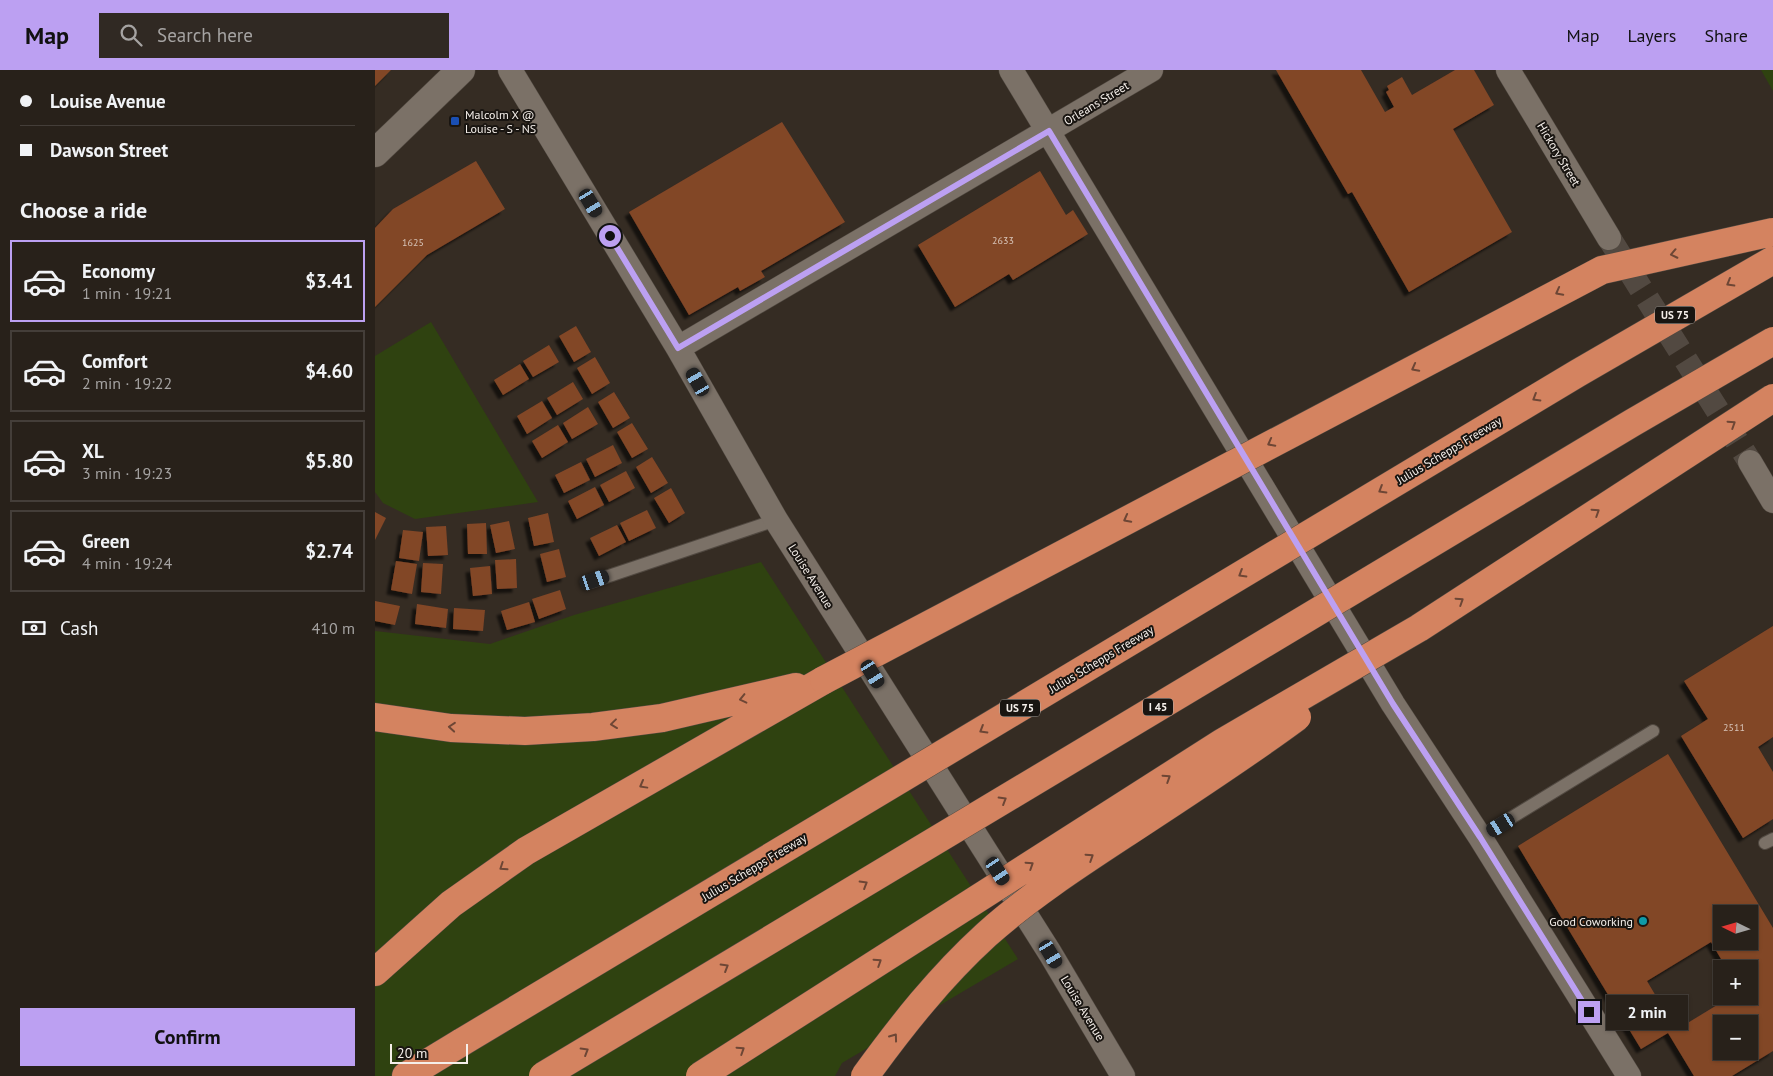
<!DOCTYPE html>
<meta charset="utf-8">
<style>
body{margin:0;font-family:"PT Sans",sans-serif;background:#302923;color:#f1f3f6;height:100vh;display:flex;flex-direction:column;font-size:19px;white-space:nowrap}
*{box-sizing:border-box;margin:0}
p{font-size:16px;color:#a5a3a2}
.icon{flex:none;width:28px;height:28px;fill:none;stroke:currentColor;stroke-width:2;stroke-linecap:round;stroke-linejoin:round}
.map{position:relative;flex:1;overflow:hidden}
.side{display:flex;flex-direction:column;background:#28211a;width:375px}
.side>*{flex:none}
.top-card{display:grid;align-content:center;height:110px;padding:0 20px;background:#28211a}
.needle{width:32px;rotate:275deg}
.tools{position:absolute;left:1338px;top:835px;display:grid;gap:10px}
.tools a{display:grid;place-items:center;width:45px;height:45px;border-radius:0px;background:#28211a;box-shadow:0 1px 4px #0004,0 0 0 1px #443e39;font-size:25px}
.scale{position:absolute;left:15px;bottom:12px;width:78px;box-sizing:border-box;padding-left:5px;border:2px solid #f5efea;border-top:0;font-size:14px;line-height:18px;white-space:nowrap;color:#f5efea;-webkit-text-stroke:4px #191511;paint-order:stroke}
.end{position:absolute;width:22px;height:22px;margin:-11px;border:6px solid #bca0f2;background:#111;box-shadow:0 0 0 2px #111}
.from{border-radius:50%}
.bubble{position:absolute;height:35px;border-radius:0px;background:#28211a;box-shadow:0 1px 4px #0004,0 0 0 1px #443e39;font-size:16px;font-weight:800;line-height:35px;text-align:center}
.car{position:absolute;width:15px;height:30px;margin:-15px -8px;border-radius:6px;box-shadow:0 0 4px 1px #0007;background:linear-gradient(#222 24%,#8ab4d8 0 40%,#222 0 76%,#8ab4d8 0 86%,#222 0)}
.top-card b{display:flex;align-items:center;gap:18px;height:48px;font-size:19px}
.top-card b+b{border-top:1px solid #443e39}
.top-card i{width:12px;height:12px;background:#f1f3f6}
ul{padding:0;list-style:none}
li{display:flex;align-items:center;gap:15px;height:82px;margin:0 10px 8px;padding:0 10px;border:2px solid #443e39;border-radius:0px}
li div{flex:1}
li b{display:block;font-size:19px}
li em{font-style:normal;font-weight:800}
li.active{border-color:#bca0f2}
li>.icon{width:45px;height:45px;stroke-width:1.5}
h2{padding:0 20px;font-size:22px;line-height:60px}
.pay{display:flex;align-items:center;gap:12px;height:55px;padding:0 20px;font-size:19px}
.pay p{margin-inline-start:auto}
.action{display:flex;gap:10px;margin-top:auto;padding:10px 20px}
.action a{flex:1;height:58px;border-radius:0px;background:#bca0f2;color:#111;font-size:20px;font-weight:800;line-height:58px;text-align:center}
header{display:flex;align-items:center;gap:30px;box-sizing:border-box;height:70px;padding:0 25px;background:#bca0f2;color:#111}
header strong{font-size:24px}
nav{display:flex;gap:28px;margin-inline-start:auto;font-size:18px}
.search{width:350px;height:45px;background:#302923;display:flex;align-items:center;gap:12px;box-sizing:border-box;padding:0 18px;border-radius:0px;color:#a5a3a2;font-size:19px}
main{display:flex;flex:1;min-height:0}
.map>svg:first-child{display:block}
</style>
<header>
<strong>Map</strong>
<div class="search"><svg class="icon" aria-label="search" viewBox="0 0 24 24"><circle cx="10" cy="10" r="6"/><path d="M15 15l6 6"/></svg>Search here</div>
<nav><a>Map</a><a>Layers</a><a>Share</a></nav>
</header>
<main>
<section class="side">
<div class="top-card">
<b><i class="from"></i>Louise Avenue</b>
<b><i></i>Dawson Street</b>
</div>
<h2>Choose a ride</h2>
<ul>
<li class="active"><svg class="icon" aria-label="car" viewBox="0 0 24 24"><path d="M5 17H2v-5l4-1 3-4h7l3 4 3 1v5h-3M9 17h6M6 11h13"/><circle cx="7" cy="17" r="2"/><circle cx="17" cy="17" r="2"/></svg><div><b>Economy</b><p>1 min · 19:21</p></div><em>$3.41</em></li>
<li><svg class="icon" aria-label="car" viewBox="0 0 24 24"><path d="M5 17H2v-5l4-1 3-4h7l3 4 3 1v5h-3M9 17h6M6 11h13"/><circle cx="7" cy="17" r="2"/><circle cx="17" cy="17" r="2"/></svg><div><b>Comfort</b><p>2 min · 19:22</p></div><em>$4.60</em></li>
<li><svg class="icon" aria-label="car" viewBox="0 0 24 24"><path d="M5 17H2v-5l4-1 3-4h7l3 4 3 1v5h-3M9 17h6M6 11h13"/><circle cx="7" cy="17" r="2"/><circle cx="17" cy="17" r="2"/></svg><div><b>XL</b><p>3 min · 19:23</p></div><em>$5.80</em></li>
<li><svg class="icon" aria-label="car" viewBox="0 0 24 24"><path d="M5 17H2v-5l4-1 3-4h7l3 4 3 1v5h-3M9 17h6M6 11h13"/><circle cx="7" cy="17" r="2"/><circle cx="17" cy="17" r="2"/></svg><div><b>Green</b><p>4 min · 19:24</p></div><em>$2.74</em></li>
</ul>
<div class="pay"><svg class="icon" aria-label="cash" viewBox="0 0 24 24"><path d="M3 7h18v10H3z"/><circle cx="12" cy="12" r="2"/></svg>Cash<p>410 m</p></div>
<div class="action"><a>Confirm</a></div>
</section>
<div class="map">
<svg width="1398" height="1006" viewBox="0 0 1398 1006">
<defs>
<filter id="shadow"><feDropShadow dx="-4.5" dy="4.5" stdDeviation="1" flood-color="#0009"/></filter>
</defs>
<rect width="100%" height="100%" fill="#352c23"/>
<path fill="#2f4210" d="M1386 0H1398V21Z
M56 252 163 432 40 449 8 433 0 422V286Z
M386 492 643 889 467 993 460 1006H0V561L115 574 199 545Z"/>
<path fill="#824627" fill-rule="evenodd" filter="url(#shadow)" d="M0 0H16L0 16Z
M901 0H986L1010 42 1019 37 1011 22 1014 20 1012 16 1027 7 1037 25 1080 0H1099L1119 35 1078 59 1137 162 1034 222 977 122 973 124Z
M407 52 470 152 386 201 390 207 365 221 363 217 314 245 254 142Z
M101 91 130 139 52 185 0 237V158L18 139Z
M665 101 691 145 698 140 713 164 638 210 634 204 580 237 543 175Z
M201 256 216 282 199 292 184 266Z
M174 275 184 292 158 307 148 291Z
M220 287 235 313 217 324 202 298Z
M145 294 154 309 128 325 119 310Z
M198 312 208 329 182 345 172 328Z
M239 322 255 348 238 358 223 332Z
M167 331 177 348 152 364 142 346Z
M213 337 223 354 197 369 188 353Z
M257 353 273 379 257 388 242 362Z
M183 355 193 372 167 388 157 371Z
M238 375 247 393 220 407 211 389Z
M277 387 293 413 276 423 261 397Z
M206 392 215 410 189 423 180 405Z
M251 401 260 418 234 432 225 415Z
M220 417 229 435 202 449 193 431Z
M296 418 310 443 294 453 279 428Z
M272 440 281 458 254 471 245 453Z
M0 442 11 448 0 470Z
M173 443 179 472 159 476 153 448Z
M134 451 140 479 121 483 115 455Z
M111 453 112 484H93L92 454Z
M242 455 251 472 224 486 215 468Z
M71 456 73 485 53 486 51 457Z
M28 460 48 462 44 491 24 488Z
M184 479 191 507 172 512 165 484Z
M141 489 142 518 122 519 120 490Z
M21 491 42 494 37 524 16 520Z
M48 493 68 494 66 524 46 522Z
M115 496 117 524 98 526 95 498Z
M185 520 191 539 164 549 157 529Z
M0 531 25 536 20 555 0 551Z
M154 532 160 552 132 560 126 541Z
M42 534 73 539 71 558 40 554Z
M79 538 110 540 108 561 78 559Z
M1398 556V667L1383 677 1398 702V749L1368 768 1306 666 1333 649 1309 611Z
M1293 684 1398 858V981L1357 1006H1319L1293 963 1266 979 1143 776ZM1346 844H1374V871H1346ZM1336 872 1352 899H1374V926H1357L1301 960 1272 911ZM1346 954H1374V981H1346Z"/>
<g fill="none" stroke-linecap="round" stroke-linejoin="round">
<path stroke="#524941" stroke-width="24" stroke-dasharray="24 12" stroke-linecap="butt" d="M1234 168 1375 392"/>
<g stroke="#514941" stroke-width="14">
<path id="service" d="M216 512 401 450
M1105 767 1278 661
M1390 773 1398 769"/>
</g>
<g stroke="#514941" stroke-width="25">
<path id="minor" d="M135 0 303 278 401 450 675 883 748 1006
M636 0 1018 634 1105 767 1254 1006
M1133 0 1234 168
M303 278 776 0
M1375 392 1398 431"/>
</g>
<g stroke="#514941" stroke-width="29">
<path id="tertiary" d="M0 83 86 0"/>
</g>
<g stroke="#514941" stroke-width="29">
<path id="motorway" d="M0 647 76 658 150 661 218 657 287 648 421 617
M0 902 76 834 151 781 449 610
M31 1006 87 972"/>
</g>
<use href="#service" stroke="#7b7167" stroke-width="12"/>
<use href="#minor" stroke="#7b7167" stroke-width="24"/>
<use href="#tertiary" stroke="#7b7167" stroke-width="28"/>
<use href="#motorway" stroke="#d48360" stroke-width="28"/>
<g stroke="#514941" stroke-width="29" stroke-linecap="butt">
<path id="motorway-bridge" d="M449 610 1227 200 1398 162
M87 972 1203 303 1398 190
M168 1006 1257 353 1398 271
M325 1006 848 672 1044 558 1398 328
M490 1006C527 955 565 907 611 865 659 822 715 787 768 752 820 718 872 684 922 647"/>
</g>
<use href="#motorway-bridge" stroke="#d48360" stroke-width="28"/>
</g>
<defs><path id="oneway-chevron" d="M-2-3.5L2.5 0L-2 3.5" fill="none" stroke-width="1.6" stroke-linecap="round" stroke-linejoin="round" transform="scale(1.25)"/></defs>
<g stroke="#6d4635">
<use href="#oneway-chevron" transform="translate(1299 184) rotate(168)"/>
<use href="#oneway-chevron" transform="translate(1355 213) rotate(150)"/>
<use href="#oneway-chevron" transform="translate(1184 222) rotate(152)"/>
<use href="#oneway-chevron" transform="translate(1040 298) rotate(152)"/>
<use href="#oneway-chevron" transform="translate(1161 328) rotate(149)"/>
<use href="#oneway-chevron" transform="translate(1357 354) rotate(-33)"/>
<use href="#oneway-chevron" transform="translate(896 373) rotate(152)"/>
<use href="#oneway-chevron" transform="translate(1007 420) rotate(149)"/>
<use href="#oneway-chevron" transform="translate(1221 442) rotate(-33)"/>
<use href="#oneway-chevron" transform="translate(752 449) rotate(152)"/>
<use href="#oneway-chevron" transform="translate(867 504) rotate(149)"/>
<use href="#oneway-chevron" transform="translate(1085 531) rotate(-33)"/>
<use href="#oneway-chevron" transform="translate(368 629) rotate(167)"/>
<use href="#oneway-chevron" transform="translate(239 654) rotate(173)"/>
<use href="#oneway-chevron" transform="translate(77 657) rotate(-175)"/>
<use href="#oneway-chevron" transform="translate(608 660) rotate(149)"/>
<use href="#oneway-chevron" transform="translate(792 708) rotate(-33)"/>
<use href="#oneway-chevron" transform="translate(268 715) rotate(151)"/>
<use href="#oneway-chevron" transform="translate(628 730) rotate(-31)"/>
<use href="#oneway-chevron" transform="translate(715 787) rotate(-33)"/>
<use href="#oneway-chevron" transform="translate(655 795) rotate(-33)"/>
<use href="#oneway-chevron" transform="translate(128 797) rotate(146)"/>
<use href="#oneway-chevron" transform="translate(489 814) rotate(-31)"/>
<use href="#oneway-chevron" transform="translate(503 892) rotate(-33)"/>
<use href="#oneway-chevron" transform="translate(350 897) rotate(-31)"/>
<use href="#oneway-chevron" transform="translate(519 967) rotate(-54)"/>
<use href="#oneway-chevron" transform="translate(366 980) rotate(-33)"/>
<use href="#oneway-chevron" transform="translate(210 981) rotate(-31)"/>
</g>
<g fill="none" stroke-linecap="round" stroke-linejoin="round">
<path stroke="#bca0f2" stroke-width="6" d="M235 166 303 278 674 61 1018 634 1105 767 1214 942"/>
</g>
<rect fill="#1a4fb4" stroke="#191511" stroke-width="2" x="75" y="46" width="10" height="10" rx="2.5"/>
<circle fill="#0f9aa8" stroke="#191511" stroke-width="2" cx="1268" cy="851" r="5"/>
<g text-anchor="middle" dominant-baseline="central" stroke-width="4" stroke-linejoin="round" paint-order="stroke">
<g font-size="10" fill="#d8c5b9">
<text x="628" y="170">2633</text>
<text x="38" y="172">1625</text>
<text x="1359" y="657">2511</text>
</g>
<g fill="#191511" stroke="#b3aea9" stroke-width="1">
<rect x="1280" y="236.5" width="40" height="17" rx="4"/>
<rect x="768" y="628.5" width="30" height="17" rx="4"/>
<rect x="625" y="629.5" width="40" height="17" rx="4"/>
</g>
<g font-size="11" font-weight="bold" fill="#f5efea">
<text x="1300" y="245">US 75</text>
<text x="783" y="637">I 45</text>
<text x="645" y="638">US 75</text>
</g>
<g font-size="12" fill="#f5efea" stroke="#191511">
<text transform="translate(721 33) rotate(-31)">Orleans Street</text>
<text transform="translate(1184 84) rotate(59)">Hickory Street</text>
<text transform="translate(1074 380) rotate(-31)">Julius Schepps Freeway</text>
<text transform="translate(436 506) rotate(58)">Louise Avenue</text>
<text transform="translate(726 589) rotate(-31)">Julius Schepps Freeway</text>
<text transform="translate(379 797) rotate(-31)">Julius Schepps Freeway</text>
<text transform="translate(708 938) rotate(59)">Louise Avenue</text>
</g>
<g font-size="12" fill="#f5efea" stroke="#191511" text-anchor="start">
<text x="90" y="44">Malcolm X @<tspan x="90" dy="14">Louise - S - NS</tspan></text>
<text x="1258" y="851" text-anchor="end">Good Coworking</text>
</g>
</g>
</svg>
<div class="tools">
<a><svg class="needle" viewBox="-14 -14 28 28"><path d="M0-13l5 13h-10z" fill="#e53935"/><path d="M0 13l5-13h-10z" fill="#a5a3a2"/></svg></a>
<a>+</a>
<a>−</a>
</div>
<div class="scale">20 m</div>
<i class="end from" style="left:235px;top:166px"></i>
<i class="end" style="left:1214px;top:942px"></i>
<div class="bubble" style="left:1231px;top:925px;width:82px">2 min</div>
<i class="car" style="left:216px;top:133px;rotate:149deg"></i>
<i class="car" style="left:323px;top:312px;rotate:330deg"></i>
<i class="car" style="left:220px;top:510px;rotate:71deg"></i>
<i class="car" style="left:498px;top:604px;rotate:148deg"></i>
<i class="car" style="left:1126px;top:755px;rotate:239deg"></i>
<i class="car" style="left:623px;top:801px;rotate:147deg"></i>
<i class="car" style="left:676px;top:884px;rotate:149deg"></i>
</div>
</main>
